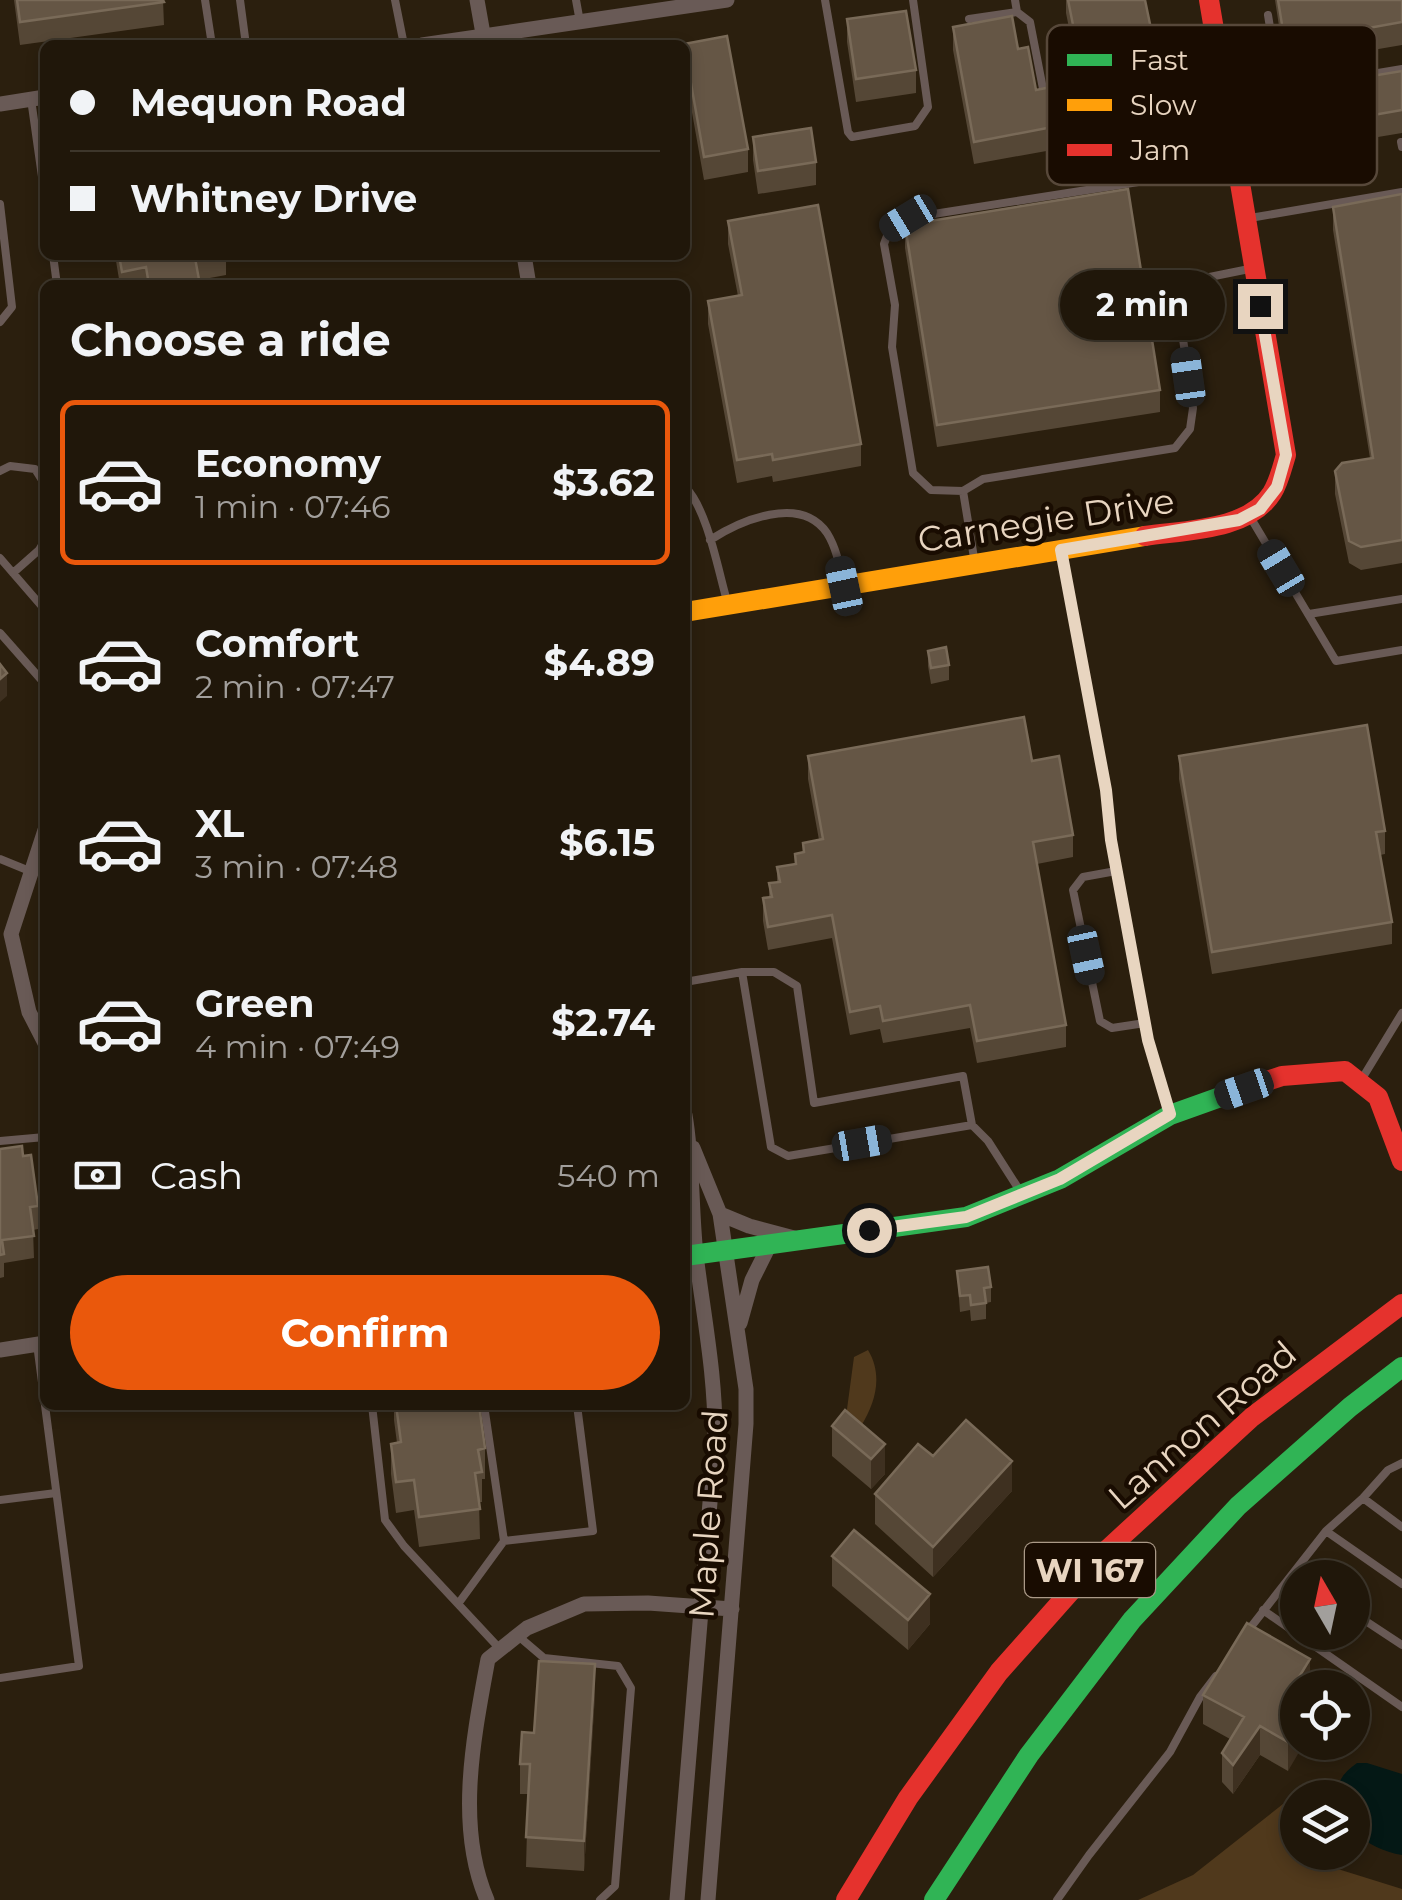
<!DOCTYPE html>
<meta charset="utf-8">
<style>
body{margin:0;font-family:Montserrat,sans-serif;background:#282013;color:#f1f3f6;height:100vh;display:flex;flex-direction:column;font-size:38px;white-space:nowrap}
*{box-sizing:border-box;margin:0}
p{font-size:32px;color:#a29f9c}
.icon{flex:none;width:55px;height:55px;fill:none;stroke:currentColor;stroke-width:2;stroke-linecap:round;stroke-linejoin:round}
.map{position:relative;flex:1;overflow:hidden}
.sheet{position:absolute;left:40px;top:280px;width:650px;height:1130px;display:flex;flex-direction:column;background:#20170a;border-radius:15px;box-shadow:0 5px 15px #0003,0 0 0 2px #3d362b}
.sheet>*{flex:none}
.banner{position:absolute;left:40px;top:40px;width:650px;height:220px;border-radius:15px;box-shadow:0 5px 15px #0003,0 0 0 2px #3d362b;display:grid;align-content:center;height:220px;padding:0 30px;background:#20170a}
.needle{width:65px;rotate:351deg}
.fabs{position:absolute;left:1280px;top:1560px;display:grid;gap:20px}
.fabs a{display:grid;place-items:center;width:90px;height:90px;border-radius:50%;background:#20170a;box-shadow:0 5px 15px #0003,0 0 0 2px #3d362b;font-size:50px}
.end{position:absolute;width:45px;height:45px;margin:-22px;border:12px solid #e8d5c0;background:#111;box-shadow:0 0 0 5px #111}
.from{border-radius:50%}
.bubble{position:absolute;height:70px;border-radius:35px;background:#20170a;box-shadow:0 5px 15px #0003,0 0 0 2px #3d362b;font-size:32px;font-weight:700;line-height:70px;text-align:center}
.car{position:absolute;width:30px;height:60px;margin:-30px -15px;border-radius:12px;box-shadow:0 0 8px 2px #0007;background:linear-gradient(#222 24%,#8ab4d8 0 40%,#222 0 76%,#8ab4d8 0 86%,#222 0)}
.banner b{display:flex;align-items:center;gap:35px;height:95px;font-size:38px}
.banner b+b{border-top:2px solid #3d362b}
.banner i{width:25px;height:25px;background:#f1f3f6}
ul{padding:0;list-style:none}
li{display:flex;align-items:center;gap:30px;height:165px;margin:0 20px 15px;padding:0 10px;border:5px solid transparent;border-radius:15px}
li div{flex:1}
li b{display:block;font-size:38px}
li em{font-style:normal;font-weight:700}
li.current{border-color:#ea580c}
li>.icon{width:90px;height:90px;stroke-width:1.5}
h2{padding:0 30px;font-size:45px;line-height:120px}
.pay{display:flex;align-items:center;gap:25px;height:110px;padding:0 30px;font-size:38px}
.pay p{margin-inline-start:auto}
.action{display:flex;gap:20px;margin-top:auto;padding:20px 30px}
.action a{flex:1;height:115px;border-radius:60px;background:#ea580c;color:#fff;font-size:40px;font-weight:700;line-height:115px;text-align:center}
.map>svg:first-child{display:block}
</style>
<div class="map">
<svg width="1402" height="1900" viewBox="0 0 1402 1900">
<rect width="100%" height="100%" fill="#2b1f0e"/>
<path fill="#50391c" d="M868 1350C883 1375 876 1402 861 1426L845 1424 854 1357Z
M1283 1804 1297 1835 1298 1852 1306 1853 1309 1860 1402 1889V1900H1138L1193 1875Z"/>
<path fill="#041815" d="M1357 1763H1367L1402 1774V1855C1384 1852 1367 1844 1353 1831L1352 1798 1336 1797C1337 1781 1344 1772 1357 1763Z"/>
<g fill="none" stroke-linecap="round" stroke-linejoin="round">
<path stroke="#695a56" stroke-width="8" d="M205 0 212 45
M240 0 246 45
M395 0 404 45
M576 0 580 22
M825 0 848 132 852 137 915 126 928 107 913 0
M1017 12 1030 22 1044 94
M1268 15 1280 90
M969 19 1017 12 1015 0
M1229 98 1402 69
M31 99 45 198
M1401 142 1402 147
M0 204 12 307 0 322
M1250 218 1402 192
M53 255 57 285
M0 471 10 466 35 469 45 485
M685 487C707 508 718 570 727 601
M963 491 983 479 1175 448 1190 429 1193 408 1175 284 1254 268
M1249 515 1336 661 1402 650
M710 540C740 521 800 494 827 533 837 549 840 568 844 586
M1062 554 1107 791 1111 840 1148 1040 1170 1114
M0 558 45 610
M975 564 963 491 931 490 913 473 892 347 895 305 884 244 890 228 908 218 1234 167
M13 573 39 550 45 540
M1309 614 1402 599
M0 633 45 684
M0 859 32 872
M1116 871 1083 877 1073 890 1100 1021 1112 1028 1145 1023
M742 972 771 1147 788 1156 972 1125 988 1141 1020 1191
M685 982 742 972H774L797 986 814 1103 963 1076 972 1125
M1360 1082 1402 1013
M0 1141 45 1137
M372 1405 385 1520 404 1546 500 1649
M484 1405 504 1541
M1363 1498 1402 1527
M0 1500 56 1493
M1326 1531 1402 1584
M458 1604 504 1541 593 1531 577 1405
M1263 1610 1402 1707
M1352 1612 1402 1645
M1247 1632 1326 1531 1363 1498 1388 1470 1402 1463
M517 1635 544 1658 618 1666 631 1688 615 1886 600 1900
M0 1678 79 1666 37 1344
M1057 1900 1089 1855 1170 1752 1200 1697 1216 1676"/>
<path stroke="#695a56" stroke-width="15" d="M477 0 485 45
M422 45 727 0
M0 104 45 97
M524 255 529 285
M45 830 11 934 29 1012 45 1043
M693 1148 720 1214 746 1389V1424L708 1900
M720 1214 749 1226 794 1238
M740 1323 752 1280 770 1244
M0 1350 45 1343
M487 1900C455 1826 474 1735 488 1659L527 1628 584 1604 648 1603 732 1609
M677 1900 715 1442C716 1377 704 1319 696 1255 691 1208 693 1161 685 1115"/>
<path stroke="#30b455" stroke-width="20" d="M685 1256 966 1217 1060 1179 1170 1115 1240 1090
M934 1900 1029 1755 1132 1620 1238 1506 1350 1407 1402 1367"/>
<path stroke="#ff9f0a" stroke-width="20" d="M685 612 1145 536"/>
<path stroke="#e5322d" stroke-width="20" d="M1145 536C1185 530 1248 531 1272 493 1279 482 1282 468 1286 455L1209 0
M1240 1090 1282 1076 1345 1071 1378 1097 1402 1161
M846 1900 908 1798 999 1672 1109 1548 1252 1417 1402 1304"/>
</g>
<path fill="#554736" d="M14 0H163L164 25 20 45Z
M1066 0H1145L1156 53V76L1112 85 1118 114V136L1092 142 1066 13Z
M1275 0H1402V45L1285 65Z
M847 19 916 70V93L856 102 847 42Z
M953 27 1018 49 1036 90 1063 125V148L974 164 953 50Z
M685 45 748 149V172L704 180 685 73Z
M1402 71V133L1282 153 1275 115V92Z
M753 137 816 162V185L758 194 753 160Z
M1402 194V563L1361 570 1349 563 1335 494V471L1370 458 1333 230V207Z
M728 221 861 444V466L773 482 772 476 737 483 708 324V301L738 296 728 244Z
M905 225 1160 390V412L937 447 905 248Z
M115 255H226V275L199 280 200 285H120Z
M928 651 949 665V680L931 684 928 666Z
M808 756 1032 761 1073 835V857L1037 864 1066 1025V1047L977 1063 970 1028 883 1043 880 1029 850 1035 832 938 768 950 763 921V898L769 897V883L777 882V867L795 864V854L803 852V843L819 840 808 779Z
M1179 756 1385 831V854L1380 855 1392 922V944L1212 974 1179 779Z
M0 1149 23 1156 38 1206V1229L33 1230 34 1258 4 1263V1277L0 1278Z
M957 1271 991 1287V1302L986 1303V1319L971 1321 970 1310 960 1312Z
M394 1405H479L485 1448V1479H482V1502H479L480 1539 419 1547 414 1510 396 1513 391 1474V1444L397 1443 394 1420Z
M845 1410 885 1474 871 1489 832 1456V1426Z
M933 1456 1012 1491 933 1577 875 1524V1494Z
M832 1556 930 1624 908 1650 832 1586Z
M1310 1659 1288 1771 1260 1755 1233 1794 1222 1782V1753L1230 1739 1203 1724V1695Z
M595 1694 584 1871 526 1867 528 1794H520V1764L534 1733Z"/>
<path fill="#3e3020" d="M7 673V696L0 702V679Z
M885 1444V1474L871 1489V1459Z
M1012 1461V1491L933 1577V1547Z
M930 1594V1624L908 1650V1620Z
M1310 1659V1688L1299 1677Z
M595 1664V1694L584 1871V1841Z
M1260 1726V1755L1233 1794V1765Z
M1298 1727V1742H1305L1288 1771V1742Z"/>
<path fill="#655645" stroke="#796a58" stroke-width="2.5" d="M17 0H163L164 2 20 22Z
M1068 0H1145L1156 53 1107 63 1118 114 1092 119Z
M1278 0H1402V22L1285 43Z
M906 11 916 70 856 79 847 19Z
M1012 16 1018 49 1028 47 1036 90 1056 86 1063 125 974 142 953 27Z
M727 36 748 149 704 157 684 44Z
M1402 71V110L1282 131 1275 92Z
M811 128 816 162 758 171 753 137Z
M1128 189 1160 390 937 425 905 225Z
M1402 194V540L1361 547 1349 541 1335 471 1342 463 1373 458 1333 207Z
M818 205 861 444 773 460 772 454 737 460 708 301 742 295 728 221Z
M119 255H211L195 258 200 285H149L146 267 122 272Z
M946 647 949 665 931 668 928 651Z
M0 664 7 673 0 679Z
M1024 717 1032 761 1059 756 1073 835 1033 842 1066 1025 977 1041 970 1005 883 1021 880 1006 850 1012 832 915 768 927 763 898 772 897 769 883 780 882 777 867 796 864 795 854 804 852 803 843 823 839 808 756Z
M1367 725 1385 831 1376 832 1392 922 1212 952 1179 756Z
M22 1146 23 1156 31 1155 38 1206 30 1207 34 1236 2 1240 4 1254 0 1255V1149Z
M988 1267 991 1287 984 1288 986 1303 971 1305 970 1295 960 1296 957 1271Z
M396 1405H479L485 1448 478 1450 482 1472 475 1473 480 1509 419 1517 414 1480 396 1482 391 1444 401 1442Z
M845 1410 885 1444 871 1459 832 1426Z
M966 1420 1012 1461 933 1547 875 1494 918 1444 933 1456Z
M854 1530 930 1594 908 1620 832 1556Z
M1247 1623 1310 1659 1299 1677 1315 1688H1298V1727L1288 1742 1260 1726 1233 1765 1222 1753 1244 1717 1203 1695Z
M539 1661 595 1664 584 1841 526 1837 530 1764H520L522 1732 534 1733Z"/>
<g fill="none" stroke-linecap="round" stroke-linejoin="round">
<path stroke="#e8d5c0" stroke-width="12" d="M869 1230 966 1217 1060 1179 1170 1114 1148 1040 1111 840 1106 790 1061 550 1239 520 1260 509 1277 487 1286 455 1260 306"/>
</g>
<g text-anchor="middle" dominant-baseline="central" stroke-width="9" stroke-linejoin="round" paint-order="stroke">
<rect fill="#190c01" stroke="#aa9987" stroke-width="2.5" x="1025" y="1543" width="130" height="54" rx="8"/>
<g font-size="32" font-weight="bold" fill="#e8d5c0">
<text x="1090" y="1570">WI 167</text>
</g>
<g font-size="35" fill="#e8d5c0" stroke="#190c01">
<text transform="translate(1046 520) rotate(-9)">Carnegie Drive</text>
<text transform="translate(1202 1425) rotate(-41)">Lannon Road</text>
<text transform="translate(708 1514) rotate(-86)">Maple Road</text>
</g>
</g>
<rect x="1047" y="25" width="330" height="160" rx="15" fill="#190c01" stroke="#57483a" stroke-width="2.5"/>
<rect x="1067" y="54" width="45" height="12" fill="#30b455"/>
<rect x="1067" y="99" width="45" height="12" fill="#ff9f0a"/>
<rect x="1067" y="144" width="45" height="12" fill="#e5322d"/>
<g font-size="28" fill="#e8d5c0">
<text x="1130" y="70">Fast</text>
<text x="1130" y="115">Slow</text>
<text x="1130" y="160">Jam</text>
</g>
</svg>
<div class="fabs">
<a><svg class="needle" viewBox="-14 -14 28 28"><path d="M0-13l5 13h-10z" fill="#e53935"/><path d="M0 13l5-13h-10z" fill="#a29f9c"/></svg></a>
<a><svg class="icon" aria-label="locate" viewBox="0 0 24 24"><circle cx="12" cy="12" r="6"/><path d="M12 2v4M12 18v4M2 12h4M18 12h4"/></svg></a>
<a><svg class="icon" aria-label="layers" viewBox="0 0 24 24"><path d="M12 4l9 5-9 5-9-5zM3 14l9 5 9-5"/></svg></a>
</div>
<i class="end from" style="left:869px;top:1230px"></i>
<i class="end" style="left:1260px;top:306px"></i>
<div class="bubble" style="left:1060px;top:270px;width:165px">2 min</div>
<i class="car" style="left:908px;top:218px;rotate:239deg"></i>
<i class="car" style="left:1188px;top:377px;rotate:352deg"></i>
<i class="car" style="left:1281px;top:568px;rotate:329deg"></i>
<i class="car" style="left:844px;top:586px;rotate:348deg"></i>
<i class="car" style="left:1086px;top:955px;rotate:168deg"></i>
<i class="car" style="left:1244px;top:1089px;rotate:251deg"></i>
<i class="car" style="left:862px;top:1143px;rotate:80deg"></i>
<div class="banner">
<b><i class="from"></i>Mequon Road</b>
<b><i></i>Whitney Drive</b>
</div>
<section class="sheet">
<h2>Choose a ride</h2>
<ul>
<li class="current"><svg class="icon" aria-label="car" viewBox="0 0 24 24"><path d="M5 17H2v-5l4-1 3-4h7l3 4 3 1v5h-3M9 17h6M6 11h13"/><circle cx="7" cy="17" r="2"/><circle cx="17" cy="17" r="2"/></svg><div><b>Economy</b><p>1 min · 07:46</p></div><em>$3.62</em></li>
<li><svg class="icon" aria-label="car" viewBox="0 0 24 24"><path d="M5 17H2v-5l4-1 3-4h7l3 4 3 1v5h-3M9 17h6M6 11h13"/><circle cx="7" cy="17" r="2"/><circle cx="17" cy="17" r="2"/></svg><div><b>Comfort</b><p>2 min · 07:47</p></div><em>$4.89</em></li>
<li><svg class="icon" aria-label="car" viewBox="0 0 24 24"><path d="M5 17H2v-5l4-1 3-4h7l3 4 3 1v5h-3M9 17h6M6 11h13"/><circle cx="7" cy="17" r="2"/><circle cx="17" cy="17" r="2"/></svg><div><b>XL</b><p>3 min · 07:48</p></div><em>$6.15</em></li>
<li><svg class="icon" aria-label="car" viewBox="0 0 24 24"><path d="M5 17H2v-5l4-1 3-4h7l3 4 3 1v5h-3M9 17h6M6 11h13"/><circle cx="7" cy="17" r="2"/><circle cx="17" cy="17" r="2"/></svg><div><b>Green</b><p>4 min · 07:49</p></div><em>$2.74</em></li>
</ul>
<div class="pay"><svg class="icon" aria-label="cash" viewBox="0 0 24 24"><path d="M3 7h18v10H3z"/><circle cx="12" cy="12" r="2"/></svg>Cash<p>540 m</p></div>
<div class="action"><a>Confirm</a></div>
</section>
</div>
